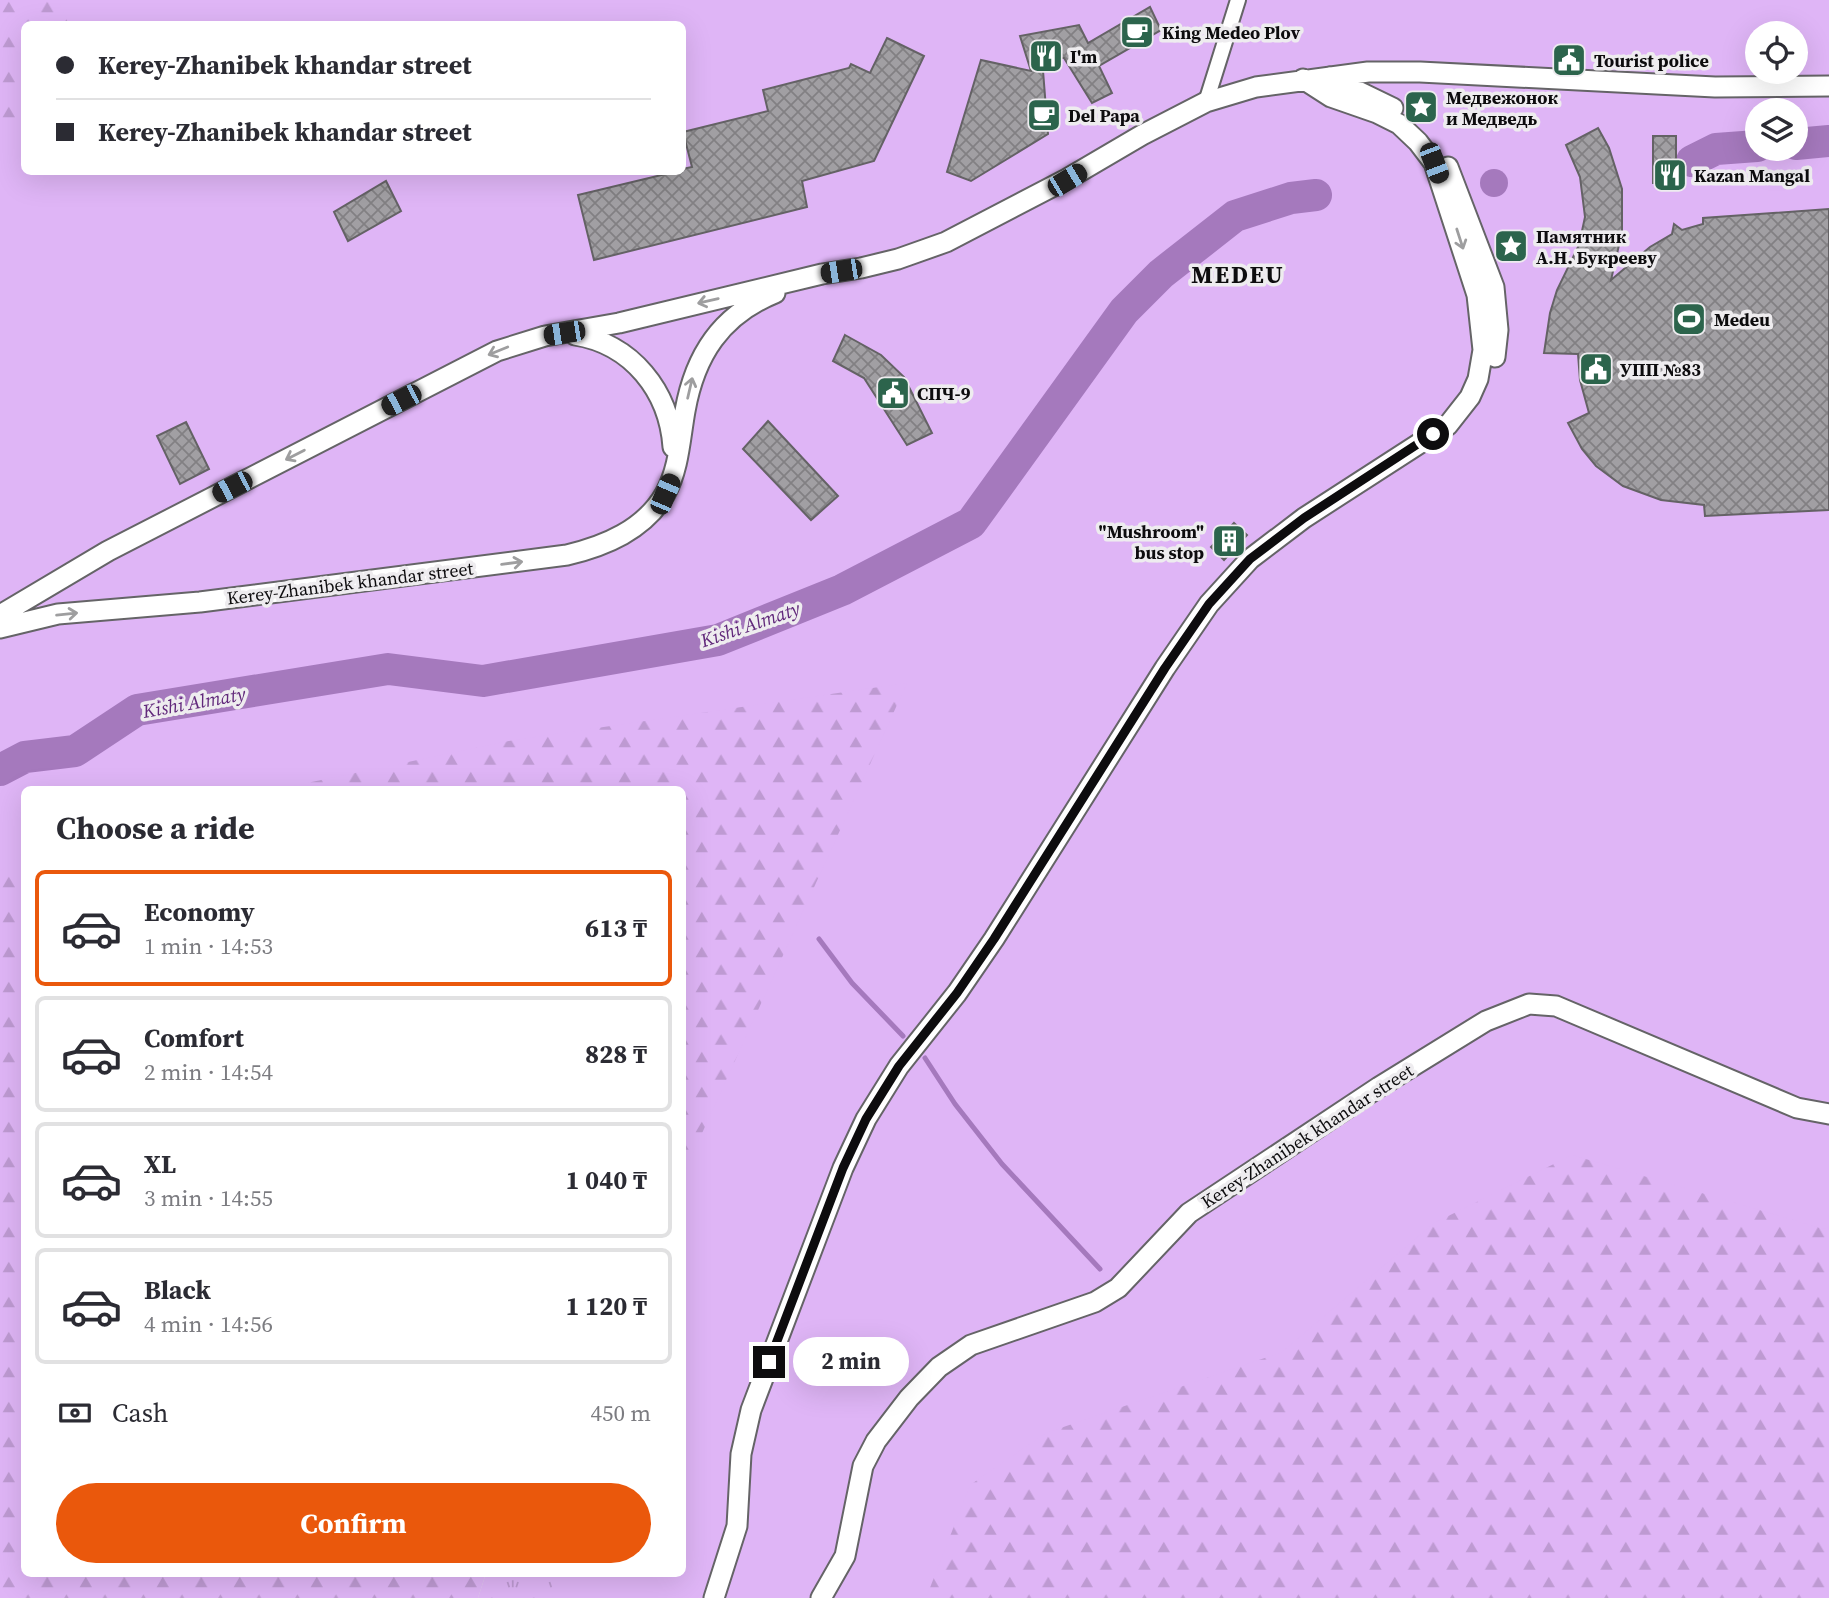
<!DOCTYPE html>
<meta charset="utf-8">
<style>
body{margin:0;font-family:"Source Serif 4",serif;background:#f7f7f7;color:#2b2b33;height:100vh;display:flex;flex-direction:column;font-size:26px;white-space:nowrap}
*{box-sizing:border-box;margin:0}
p{font-size:23px;color:#7c7c81}
.icon{flex:none;width:38px;height:38px;fill:none;stroke:currentColor;stroke-width:2;stroke-linecap:round;stroke-linejoin:round}
.map{position:relative;flex:1;overflow:hidden}
.details{position:absolute;left:21px;top:786px;width:665px;height:791px;display:flex;flex-direction:column;background:#fff;border-radius:10px;box-shadow:0 7px 28px #0002}
.details>*{flex:none}
.guide{position:absolute;left:21px;top:21px;width:665px;height:154px;border-radius:10px;box-shadow:0 7px 28px #0002;display:grid;align-content:center;height:154px;padding:0 35px;background:#fff}
.fabs{position:absolute;left:1745px;top:21px;display:grid;gap:14px}
.fabs a{display:grid;place-items:center;width:63px;height:63px;border-radius:50%;background:#fff;box-shadow:0 7px 28px #0002;font-size:35px}
.end{position:absolute;width:32px;height:32px;margin:-16px;border:9px solid #0d0c0e;background:#fff;box-shadow:0 0 0 4px #fff}
.from{border-radius:50%}
.bubble{position:absolute;height:49px;border-radius:24px;background:#fff;box-shadow:0 7px 28px #0002;font-size:23px;font-weight:700;line-height:49px;text-align:center}
.car{position:absolute;width:21px;height:42px;margin:-21px -10px;border-radius:9px;box-shadow:0 0 5px 2px #0007;background:linear-gradient(#222 24%,#8ab4d8 0 40%,#222 0 76%,#8ab4d8 0 86%,#222 0)}
.guide b{display:flex;align-items:center;gap:24px;height:66px;font-size:26px}
.guide b+b{border-top:2px solid #e1e1e2}
.guide i{width:18px;height:18px;background:#2b2b33}
ul{padding:0;list-style:none}
li{display:flex;align-items:center;gap:21px;height:116px;margin:0 14px 10px;padding:0 21px;border:4px solid #e1e1e2;border-radius:10px}
li div{flex:1}
li b{display:block;font-size:26px}
li em{font-style:normal;font-weight:700}
li.current{border-color:#ea580c}
li>.icon{width:63px;height:63px;stroke-width:1.5}
h2{padding:0 35px;font-size:32px;line-height:84px}
.pay{display:flex;align-items:center;gap:18px;height:77px;padding:0 35px;font-size:26px}
.pay p{margin-inline-start:auto}
.primary-button{display:flex;gap:14px;margin-top:auto;padding:14px 35px}
.primary-button a{flex:1;height:80px;border-radius:42px;background:#ea580c;color:#fff;font-size:28px;font-weight:700;line-height:80px;text-align:center}
.map>svg:first-child{display:block}
</style>
<div class="map">
<svg width="1829" height="1598" viewBox="0 0 1829 1598">
<defs>
<pattern id="grass-tufts" width="24" height="20" patternUnits="userSpaceOnUse" patternTransform="scale(1.75)"><rect width="24" height="20" fill="#dfb5f6"/><path d="M3 7l-1-3M5 7V3M7 7l1-3M15 17l-1-3M17 17v-4M19 17l1-3" fill="none" stroke="#be9ad2"/></pattern>
<pattern id="forest-firs" width="22" height="20" patternUnits="userSpaceOnUse" patternTransform="scale(1.75)"><rect width="22" height="20" fill="#dfb5f6"/><path d="M5 1l3.5 6h-7zM16 11l3.5 6h-7z" fill="#be9ad2"/></pattern>
<pattern id="building-cross-hatch" width="8" height="8" patternUnits="userSpaceOnUse" patternTransform="scale(1.75)"><rect width="8" height="8" fill="#a19fa3"/><path d="M0 0l8 8M0 8l8-8" fill="none" stroke="#828083"/></pattern>
</defs>
<rect width="100%" height="100%" fill="#e1dfe2"/>
<path fill="url(#grass-tufts)" d="M486 1573H569L566 1598H478Z"/>
<path fill="url(#forest-firs)" d="M0 0H409L402 24H24V172L0 272Z
M1015 559 682 1573V789H27Z
M24 791V1573H486L478 1598H0V802Z
M1829 1136V1598H862L895 1480 1383 1147Z"/>
<path fill="#dfb5f6" fill-rule="evenodd" d="M58 0H1829V1227L1824 1229 1572 1155 1434 1223 1282 1352 1046 1433 970 1485 926 1598H552L553 1573H682L683 1175 907 683 514 740 278 789H24V852L0 871V138L24 129V172H682V24H69ZM1757 33H1796V72H1757ZM1757 110H1796V149H1757Z"/>
<path fill="#a579bd" d="M1480 183a14 14 0 1 1 28 0a14 14 0 1 1-28 0Z"/>
<g fill="none" stroke-linecap="round" stroke-linejoin="round">
<path stroke="#a579bd" stroke-width="5" d="M819 939 852 983 903 1036
M925 1058 955 1104 1002 1164 1100 1269"/>
<path stroke="#a579bd" stroke-width="32" d="M1796 144 1829 141
M1692 161 1716 149 1757 146
M0 770 25 757 75 751 137 710 388 669 483 681 718 640 842 590 971 523 1124 311 1161 274 1235 216 1291 198 1316 195"/>
</g>
<path fill="url(#building-cross-hatch)" stroke="#646265" stroke-width="2" d="M1150 7 1161 30 1099 66 1112 93 1092 103 1064 58H1042L1048 134 971 181 947 172 981 60 1031 71 1020 36 1079 25 1088 43Z
M887 38 924 56 874 161 802 181 807 207 594 260 578 195 674 172H682V169L692 167 683 132 768 111 763 90 849 68 851 64 870 73Z
M1560 49 1579 50 1578 68 1559 67Z
M1598 128 1609 148 1622 189V232L1611 280 1650 247 1672 234 1674 224 1682 230 1703 224V218L1829 209V510L1705 516 1704 505 1661 500 1623 486 1596 466 1582 449 1568 423 1589 413 1580 380 1578 354 1544 353 1550 313 1557 290 1579 245 1585 217 1580 177 1566 145Z
M1653 136H1676V183H1653Z
M386 181 401 211 348 241 334 212Z
M845 335 881 355 904 377 932 433 907 445 864 378 833 361Z
M768 421 838 496 811 520 743 449Z
M186 422 209 469 180 484 157 436Z
M1234 523 1247 535 1224 560 1211 547Z"/>
<g fill="none" stroke-linecap="round" stroke-linejoin="round">
<g stroke="#656467" stroke-width="18">
<path id="street" d="M1206 102 1238 0"/>
</g>
<g stroke="#656467" stroke-width="23">
<path id="secondary" d="M1329 77 1393 108
M1448 167 1494 287 1498 330 1495 357
M575 335C632 344 669 391 673 447
M0 615 108 551 497 351 545 336 619 323 822 274 861 268 898 259 946 242 1067 179 1142 135 1206 102 1256 87 1368 72H1420L1715 87 1829 86
M0 628 58 614 200 602 567 555C605 546 644 530 665 494 679 469 680 439 685 411 695 355 721 315 775 293
M714 1598 737 1526 741 1454 751 1410 843 1168 866 1119 899 1066 957 993 994 939 1165 668 1209 604 1250 559 1304 518 1448 425 1470 397 1478 379 1483 350 1477 295 1434 163 1418 142 1399 124 1377 113 1331 97 1303 79
M821 1598 845 1556 863 1466 876 1441 909 1398 939 1367 971 1345 1095 1302 1118 1288 1189 1213 1379 1087 1486 1021 1529 1004 1556 1006 1797 1108 1829 1114"/>
</g>
<use href="#street" stroke="#fff" stroke-width="14"/>
<use href="#secondary" stroke="#fff" stroke-width="19"/>
</g>
<defs><path id="oneway-shaft" d="M-6 0H5M1.5-3L5.5 0L1.5 3" fill="none" stroke-width="1.6" stroke-linecap="round" stroke-linejoin="round" transform="scale(1.75)"/></defs>
<g stroke="#9e9e9f">
<use href="#oneway-shaft" transform="translate(1460 239) rotate(72)"/>
<use href="#oneway-shaft" transform="translate(708 301) rotate(167)"/>
<use href="#oneway-shaft" transform="translate(498 351) rotate(158)"/>
<use href="#oneway-shaft" transform="translate(690 388) rotate(-77)"/>
<use href="#oneway-shaft" transform="translate(295 455) rotate(153)"/>
<use href="#oneway-shaft" transform="translate(512 563) rotate(-7)"/>
<use href="#oneway-shaft" transform="translate(67 614) rotate(-6)"/>
</g>
<g fill="none" stroke-linecap="round" stroke-linejoin="round">
<path stroke="#0d0c0e" stroke-width="9" d="M769 1362 843 1168 866 1119 899 1066 957 993 994 939 1165 668 1209 604 1250 559 1304 518 1433 434"/>
</g>
<defs>
<g id="cafe-square" transform="scale(1.75)"><rect x="-9" y="-9" width="18" height="18" rx="4" fill="#2c644c" stroke="#eeecef"/><path d="M-5.5-4.5H6V0H3Q3 3.5 0 3.5H-2.5Q-5.5 3.5-5.5 0ZM3-3.2v2h1.7v-2ZM-6 4.5H4V6H-6Z" fill="#fff"/></g>
<g id="restaurant-square" transform="scale(1.75)"><rect x="-9" y="-9" width="18" height="18" rx="4" fill="#2c644c" stroke="#eeecef"/><path d="M-5-6h1v4h1v-4h1v4h1v-4h1v5L-1.5 .5V6h-2V.5L-5-1ZM5-6V6H3V1.5H1.5Q1.5-4 5-6Z" fill="#fff"/></g>
<g id="civic-square" transform="scale(1.75)"><rect x="-9" y="-9" width="18" height="18" rx="4" fill="#2c644c" stroke="#eeecef"/><path d="M-.6-6.5H3V-4.5H.6V-3L4-1V1h2V6H-6V1h2V-1L-.6-3ZM-1.2 2.5V6h2.4V2.5Z" fill="#fff"/></g>
<g id="sight-square" transform="scale(1.75)"><rect x="-9" y="-9" width="18" height="18" rx="4" fill="#2c644c" stroke="#eeecef"/><path d="M0-6L1.8-2.2L6-1.7L2.9 1.2L3.7 5.4L0 3.3L-3.7 5.4L-2.9 1.2L-6-1.7L-1.8-2.2Z" fill="#fff"/></g>
<g id="stadium-square" transform="scale(1.75)"><rect x="-9" y="-9" width="18" height="18" rx="4" fill="#2c644c" stroke="#eeecef"/><path d="M0-5a6.5 5 0 1 0 0 10a6.5 5 0 1 0 0-10ZM-3.5-1.8h7v3.6h-7Z" fill="#fff"/></g>
<g id="building-square" transform="scale(1.75)"><rect x="-9" y="-9" width="18" height="18" rx="4" fill="#2c644c" stroke="#eeecef"/><path d="M-4-6H4V6H1V3H-1V6H-4ZM-2.5-4.3h1.7v1.8h-1.7ZM.8-4.3h1.7v1.8H.8ZM-2.5-1h1.7V.8h-1.7ZM.8-1h1.7V.8H.8Z" fill="#fff"/></g>
</defs>
<g fill-rule="evenodd">
<use href="#cafe-square" x="1137" y="32"/>
<use href="#restaurant-square" x="1046" y="56"/>
<use href="#civic-square" x="1569" y="60"/>
<use href="#sight-square" x="1421" y="107"/>
<use href="#cafe-square" x="1044" y="115"/>
<use href="#restaurant-square" x="1670" y="175"/>
<use href="#sight-square" x="1511" y="246"/>
<use href="#stadium-square" x="1689" y="319"/>
<use href="#civic-square" x="1596" y="369"/>
<use href="#civic-square" x="893" y="393"/>
<use href="#building-square" x="1229" y="541"/>
</g>
<g text-anchor="middle" dominant-baseline="central" stroke-width="7" stroke-linejoin="round" paint-order="stroke">
<g font-size="18" font-weight="bold" fill="#0d0c0e" stroke="#eeecef" text-anchor="start">
<text x="1162" y="32">King Medeo Plov</text>
<text x="1070" y="56">I'm</text>
<text x="1594" y="60">Tourist police</text>
<text x="1446" y="97">Медвежонок<tspan x="1446" dy="21">и Медведь</tspan></text>
<text x="1068" y="115">Del Papa</text>
<text x="1694" y="175">Kazan Mangal</text>
<text x="1536" y="236">Памятник<tspan x="1536" dy="21">А.Н. Букрееву</tspan></text>
<text x="1714" y="319">Medeu</text>
<text x="1620" y="369">УПП №83</text>
<text x="917" y="393">СПЧ-9</text>
<text x="1204" y="531" text-anchor="end">"Mushroom"<tspan x="1204" dy="21">bus stop</tspan></text>
</g>
<g font-size="18" fill="#0d0c0e" stroke="#eeecef">
<text transform="translate(350 583) rotate(-7)">Kerey-Zhanibek khandar street</text>
<text transform="translate(1307 1136) rotate(-33)">Kerey-Zhanibek khandar street</text>
</g>
<g font-size="19" font-style="italic" fill="#61287b" stroke="#eeecef">
<text transform="translate(750 624) rotate(-19)">Kіshі Almaty</text>
<text transform="translate(194 702) rotate(-10)">Kіshі Almaty</text>
</g>
<g font-size="24" font-weight="bold" letter-spacing="2" fill="#0d0c0e" stroke="#eeecef">
<text x="1238" y="274">MEDEU</text>
</g>
</g>
</svg>
<div class="fabs">
<a><svg class="icon" aria-label="locate" viewBox="0 0 24 24"><circle cx="12" cy="12" r="6"/><path d="M12 2v4M12 18v4M2 12h4M18 12h4"/></svg></a>
<a><svg class="icon" aria-label="layers" viewBox="0 0 24 24"><path d="M12 4l9 5-9 5-9-5zM3 14l9 5 9-5"/></svg></a>
</div>
<i class="end from" style="left:1433px;top:434px"></i>
<i class="end" style="left:769px;top:1362px"></i>
<div class="bubble" style="left:793px;top:1337px;width:116px">2 min</div>
<i class="car" style="left:1434px;top:163px;rotate:159deg"></i>
<i class="car" style="left:1067px;top:180px;rotate:59deg"></i>
<i class="car" style="left:841px;top:271px;rotate:261deg"></i>
<i class="car" style="left:564px;top:333px;rotate:261deg"></i>
<i class="car" style="left:401px;top:400px;rotate:243deg"></i>
<i class="car" style="left:232px;top:487px;rotate:243deg"></i>
<i class="car" style="left:665px;top:494px;rotate:23deg"></i>
<div class="guide">
<b><i class="from"></i>Kerey-Zhanibek khandar street</b>
<b><i></i>Kerey-Zhanibek khandar street</b>
</div>
<section class="details">
<h2>Choose a ride</h2>
<ul>
<li class="current"><svg class="icon" aria-label="car" viewBox="0 0 24 24"><path d="M5 17H2v-5l4-1 3-4h7l3 4 3 1v5h-3M9 17h6M6 11h13"/><circle cx="7" cy="17" r="2"/><circle cx="17" cy="17" r="2"/></svg><div><b>Economy</b><p>1 min · 14:53</p></div><em>613 ₸</em></li>
<li><svg class="icon" aria-label="car" viewBox="0 0 24 24"><path d="M5 17H2v-5l4-1 3-4h7l3 4 3 1v5h-3M9 17h6M6 11h13"/><circle cx="7" cy="17" r="2"/><circle cx="17" cy="17" r="2"/></svg><div><b>Comfort</b><p>2 min · 14:54</p></div><em>828 ₸</em></li>
<li><svg class="icon" aria-label="car" viewBox="0 0 24 24"><path d="M5 17H2v-5l4-1 3-4h7l3 4 3 1v5h-3M9 17h6M6 11h13"/><circle cx="7" cy="17" r="2"/><circle cx="17" cy="17" r="2"/></svg><div><b>XL</b><p>3 min · 14:55</p></div><em>1 040 ₸</em></li>
<li><svg class="icon" aria-label="car" viewBox="0 0 24 24"><path d="M5 17H2v-5l4-1 3-4h7l3 4 3 1v5h-3M9 17h6M6 11h13"/><circle cx="7" cy="17" r="2"/><circle cx="17" cy="17" r="2"/></svg><div><b>Black</b><p>4 min · 14:56</p></div><em>1 120 ₸</em></li>
</ul>
<div class="pay"><svg class="icon" aria-label="cash" viewBox="0 0 24 24"><path d="M3 7h18v10H3z"/><circle cx="12" cy="12" r="2"/></svg>Cash<p>450 m</p></div>
<div class="primary-button"><a>Confirm</a></div>
</section>
</div>
